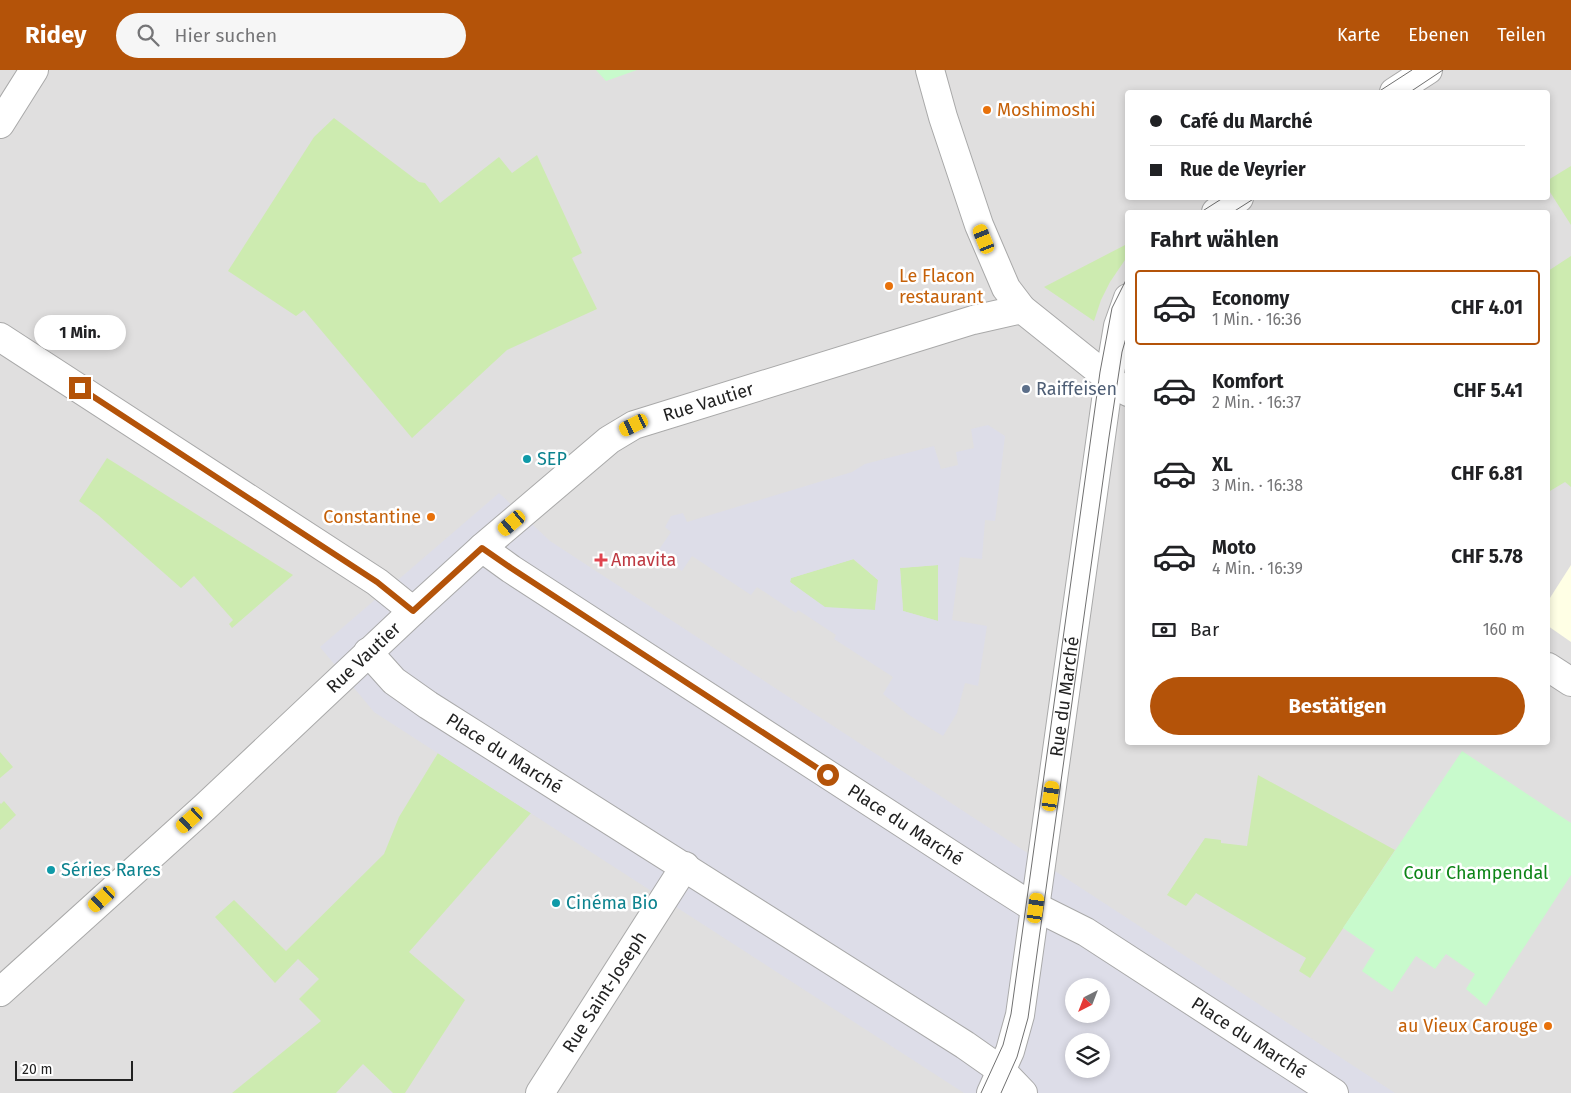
<!DOCTYPE html>
<html lang="de">
<meta charset="utf-8">
<style>
body{margin:0;font-family:"Fira Sans",sans-serif;background:#f6f6f6;color:#202124;height:100vh;display:flex;flex-direction:column;font-size:19px;white-space:nowrap}
*{box-sizing:border-box;margin:0}
p{font-size:16px;color:#757577}
.icon{flex:none;width:28px;height:28px;fill:none;stroke:currentColor;stroke-width:2;stroke-linecap:round;stroke-linejoin:round}
.map{position:relative;flex:1;overflow:hidden}
.panel{position:absolute;left:1125px;top:140px;width:425px;height:535px;display:flex;flex-direction:column;background:#fff;border-radius:5px;box-shadow:0 2px 8px #0003}
.panel>*{flex:none}
.guide{position:absolute;left:1125px;top:20px;width:425px;height:110px;border-radius:5px;box-shadow:0 2px 8px #0003;display:grid;align-content:center;height:110px;padding:0 25px;background:#fff}
.needle{width:32px;rotate:222deg}
.controls{position:absolute;left:1065px;top:908px;display:grid;gap:10px}
.controls a{display:grid;place-items:center;width:45px;height:45px;border-radius:50%;background:#fff;box-shadow:0 2px 8px #0003;font-size:25px}
.scale{position:absolute;left:15px;bottom:12px;width:118px;box-sizing:border-box;padding-left:5px;border:2px solid #222;border-top:0;font-size:14px;line-height:18px;white-space:nowrap;color:#222;-webkit-text-stroke:4px #fff;paint-order:stroke}
.end{position:absolute;width:22px;height:22px;margin:-11px;border:6px solid #b45309;background:#fff;box-shadow:0 0 0 2px #fff}
.from{border-radius:50%}
.bubble{position:absolute;height:35px;border-radius:18px;background:#fff;box-shadow:0 2px 8px #0003;font-size:16px;font-weight:700;line-height:35px;text-align:center}
.car{position:absolute;width:15px;height:30px;margin:-15px -8px;border-radius:6px;box-shadow:0 0 4px 1px #0007;background:linear-gradient(#f5c518 24%,#345 0 40%,#f5c518 0 76%,#345 0 86%,#f5c518 0)}
.guide b{display:flex;align-items:center;gap:18px;height:48px;font-size:19px}
.guide b+b{border-top:1px solid #e0e0e0}
.guide i{width:12px;height:12px;background:#202124}
ul{padding:0;list-style:none}
li{display:flex;align-items:center;gap:15px;height:75px;margin:0 10px 8px;padding:0 15px;border:2px solid transparent;border-radius:5px}
li div{flex:1}
li b{display:block;font-size:19px}
li em{font-style:normal;font-weight:700}
li.on{border-color:#b45309}
li>.icon{width:45px;height:45px;stroke-width:1.5}
h2{padding:0 25px;font-size:22px;line-height:60px}
.pay{display:flex;align-items:center;gap:12px;height:55px;padding:0 25px;font-size:19px}
.pay p{margin-inline-start:auto}
.primary-button{display:flex;gap:10px;margin-top:auto;padding:10px 25px}
.primary-button a{flex:1;height:58px;border-radius:30px;background:#b45309;color:#fff;font-size:20px;font-weight:700;line-height:58px;text-align:center}
header{display:flex;align-items:center;gap:30px;box-sizing:border-box;height:70px;padding:0 25px;background:#b45309;color:#fff}
header strong{font-size:24px}
nav{display:flex;gap:28px;margin-inline-start:auto;font-size:18px}
.search{width:350px;height:45px;background:#f6f6f6;display:flex;align-items:center;gap:12px;box-sizing:border-box;padding:0 18px;border-radius:28px;color:#757577;font-size:19px}
.map>svg:first-child{display:block}
</style>
<header>
<strong>Ridey</strong>
<div class="search"><svg class="icon" aria-label="search" viewBox="0 0 24 24"><circle cx="10" cy="10" r="6"/><path d="M15 15l6 6"/></svg>Hier suchen</div>
<nav><a>Karte</a><a>Ebenen</a><a>Teilen</a></nav>
</header>
<div class="map">
<svg width="1571" height="1023" viewBox="0 0 1571 1023">
<rect width="100%" height="100%" fill="#f2efe9"/>
<path fill="#e0dfdf" fill-rule="evenodd" d="M0 0H1571V1023H0ZM1128 22H1548V128H1128ZM1128 142H1548V672H1128ZM1074 916H1101V944H1074ZM1074 971H1101V999H1074Z"/>
<path fill="#ffffe5" d="M1571 495V572L1548 556V531Z"/>
<path fill="#cdebb0" d="M334 48 419 112 425 113 440 133 499 87 512 103 537 85 582 183 572 188 597 239 507 280 412 368 304 240 296 246 228 201 314 67Z
M1571 96V155L1548 119V110Z
M1127 174V187L1110 212 1101 230 1094 251 1044 217Z
M1571 186V417L1565 412 1550 421 1548 418V201Z
M107 388 293 505 232 558 229 554 233 550 194 506 181 518 98 445 79 431Z
M853 489 878 510 875 540 825 538 790 512 791 508Z
M938 495V551L903 541 900 498Z
M0 682 13 697 0 708Z
M438 683 531 743 409 882 465 930 405 1023H393L363 994 336 1023H232L321 951 299 929 319 909 298 889 275 913 215 847 234 830 286 881 384 784 399 747Z
M1258 705 1395 780 1310 908 1299 901 1306 888 1196 823 1186 836 1167 825 1205 768 1221 770V773L1247 776Z
M4 731 16 745 0 760V733L1 734Z"/>
<path fill="#c8facc" d="M596 0H637L606 11Z
M1462 681 1571 753V805L1486 936 1466 919 1475 904 1446 884 1435 899 1416 886 1392 922 1362 901 1375 880 1343 858Z"/>
<path fill="#dddde8" fill-rule="evenodd" d="M988 355 1005 366 995 451 985 450 982 489 960 487 952 550 987 556 978 616 965 613 957 643 943 666 909 645 883 624 893 607 834 569 836 565 798 540 796 543 757 517 751 525 692 486 682 501 656 484 671 462 665 457 671 446 683 443 687 452 852 402 865 394 934 376 941 399 958 395 956 382 974 378 971 359ZM854 489 878 510 875 540 825 537 790 512 791 508ZM938 495V551L903 541 900 498Z
M499 423 550 471 1395 1023H964L374 642 320 577ZM1074 916H1101V944H1074ZM1074 971H1101V999H1074Z"/>
<g fill="none" stroke-linecap="round" stroke-linejoin="round">
<g stroke="#a9a9a9" stroke-width="30">
<g id="pedestrian">
<path d="M0 54 34 0"/>
<path id="s1" d="M368 582 394 611 428 635 965 975 1002 1001"/>
<path id="s2" d="M540 1023 685 796"/>
</g>
</g>
<g stroke="#a9a9a9" stroke-width="30">
<g id="minor">
<path d="M930 0 943 47 979 155 1006 218 1022 239 1117 315 1128 322"/>
<path d="M1394 22 1428 0"/>
<path d="M1216 142 1239 128"/>
<path d="M0 267 377 512 413 541"/>
<path id="s3" d="M482 478 511 499 995 813 1036 839 1044 841 1086 862 1334 1023"/>
<path d="M1548 597 1571 612"/>
<path id="s4" d="M0 922 205 737 413 541 482 478 609 370 634 355 973 250 1022 239"/>
<path d="M1002 1001 1023 1023"/>
<path id="s5" d="M991 1023 1010 981 1020 945 1109 309 1118 256 1128 228"/>
</g>
</g>
<use href="#pedestrian" stroke="#fff" stroke-width="28"/>
<use href="#minor" stroke="#fff" stroke-width="28"/>
<path stroke="#707070" stroke-width="1" d="M1378 22 1412 0
M1410 22 1443 0
M1201 142 1223 128
M1233 142 1255 128
M981 1023 1003 975 1011 944 1100 302 1112 238 1128 206
M1001 1023 1017 987 1028 948 1109 367 1122 282 1128 261"/>
</g>
<g fill="none" stroke-linecap="round" stroke-linejoin="round">
<path stroke="#b45309" stroke-width="6" d="M80 318 377 512 413 541 482 478 511 498 828 705"/>
</g>
<g fill="#e8710a" stroke="#fff" stroke-width="2">
<circle cx="987" cy="40" r="5"/>
<circle cx="889" cy="216" r="5"/>
<circle cx="431" cy="447" r="5"/>
<circle cx="1548" cy="956" r="5"/>
</g>
<circle fill="#5c6f8a" stroke="#fff" stroke-width="2" cx="1026" cy="319" r="5"/>
<g fill="#0f9aa8" stroke="#fff" stroke-width="2">
<circle cx="527" cy="389" r="5"/>
<circle cx="51" cy="800" r="5"/>
<circle cx="556" cy="833" r="5"/>
</g>
<path fill="#e0444e" stroke="#fff" stroke-width="2" d="M598.5 482.5h5v5h5v5h-5v5h-5v-5h-5v-5h5z"/>
<g text-anchor="middle" dominant-baseline="central" stroke-width="5" stroke-linejoin="round" paint-order="stroke">
<g font-size="18" fill="#c56008" stroke="#fff" text-anchor="start">
<text x="997" y="40">Moshimoshi</text>
<text x="899" y="206">Le Flacon<tspan x="899" dy="21">restaurant</tspan></text>
<text x="421" y="447" text-anchor="end">Constantine</text>
<text x="1538" y="956" text-anchor="end">au Vieux Carouge</text>
</g>
<g font-size="18" fill="#4e5e75" stroke="#fff" text-anchor="start">
<text x="1036" y="319">Raiffeisen</text>
</g>
<g font-size="18" fill="#222" stroke="#fff">
<text stroke="none"><textPath href="#s4" startOffset="929">Rue Vautier</textPath></text>
<text stroke="none"><textPath href="#s4" startOffset="494">Rue Vautier</textPath></text>
<text stroke="none"><textPath href="#s5" startOffset="405">Rue du Marché</textPath></text>
<text stroke="none"><textPath href="#s1" startOffset="171">Place du Marché</textPath></text>
<text stroke="none"><textPath href="#s3" startOffset="506">Place du Marché</textPath></text>
<text stroke="none"><textPath href="#s2" startOffset="120">Rue Saint-Joseph</textPath></text>
<text stroke="none"><textPath href="#s3" startOffset="911">Place du Marché</textPath></text>
</g>
<g font-size="18" fill="#0d838f" stroke="#fff" text-anchor="start">
<text x="537" y="389">SEP</text>
<text x="61" y="800">Séries Rares</text>
<text x="566" y="833">Cinéma Bio</text>
</g>
<g font-size="18" fill="#be3a42" stroke="#fff" text-anchor="start">
<text x="611" y="490">Amavita</text>
</g>
<g font-size="18" fill="#0c8416" stroke="#fff">
<text x="1476" y="803">Cour Champendal</text>
</g>
</g>
</svg>
<div class="controls">
<a><svg class="needle" viewBox="-14 -14 28 28"><path d="M0-13l5 13h-10z" fill="#e53935"/><path d="M0 13l5-13h-10z" fill="#757577"/></svg></a>
<a><svg class="icon" aria-label="layers" viewBox="0 0 24 24"><path d="M12 4l9 5-9 5-9-5zM3 14l9 5 9-5"/></svg></a>
</div>
<div class="scale">20 m</div>
<i class="end from" style="left:828px;top:705px"></i>
<i class="end" style="left:80px;top:318px"></i>
<div class="bubble" style="left:34px;top:245px;width:92px">1 Min.</div>
<i class="car" style="left:984px;top:169px;rotate:338deg"></i>
<i class="car" style="left:634px;top:355px;rotate:244deg"></i>
<i class="car" style="left:512px;top:453px;rotate:230deg"></i>
<i class="car" style="left:1051px;top:726px;rotate:8deg"></i>
<i class="car" style="left:190px;top:750px;rotate:228deg"></i>
<i class="car" style="left:102px;top:829px;rotate:228deg"></i>
<i class="car" style="left:1036px;top:838px;rotate:8deg"></i>
<div class="guide">
<b><i class="from"></i>Café du Marché</b>
<b><i></i>Rue de Veyrier</b>
</div>
<section class="panel">
<h2>Fahrt wählen</h2>
<ul>
<li class="on"><svg class="icon" aria-label="car" viewBox="0 0 24 24"><path d="M5 17H2v-5l4-1 3-4h7l3 4 3 1v5h-3M9 17h6M6 11h13"/><circle cx="7" cy="17" r="2"/><circle cx="17" cy="17" r="2"/></svg><div><b>Economy</b><p>1 Min. · 16:36</p></div><em>CHF 4.01</em></li>
<li><svg class="icon" aria-label="car" viewBox="0 0 24 24"><path d="M5 17H2v-5l4-1 3-4h7l3 4 3 1v5h-3M9 17h6M6 11h13"/><circle cx="7" cy="17" r="2"/><circle cx="17" cy="17" r="2"/></svg><div><b>Komfort</b><p>2 Min. · 16:37</p></div><em>CHF 5.41</em></li>
<li><svg class="icon" aria-label="car" viewBox="0 0 24 24"><path d="M5 17H2v-5l4-1 3-4h7l3 4 3 1v5h-3M9 17h6M6 11h13"/><circle cx="7" cy="17" r="2"/><circle cx="17" cy="17" r="2"/></svg><div><b>XL</b><p>3 Min. · 16:38</p></div><em>CHF 6.81</em></li>
<li><svg class="icon" aria-label="car" viewBox="0 0 24 24"><path d="M5 17H2v-5l4-1 3-4h7l3 4 3 1v5h-3M9 17h6M6 11h13"/><circle cx="7" cy="17" r="2"/><circle cx="17" cy="17" r="2"/></svg><div><b>Moto</b><p>4 Min. · 16:39</p></div><em>CHF 5.78</em></li>
</ul>
<div class="pay"><svg class="icon" aria-label="cash" viewBox="0 0 24 24"><path d="M3 7h18v10H3z"/><circle cx="12" cy="12" r="2"/></svg>Bar<p>160 m</p></div>
<div class="primary-button"><a>Bestätigen</a></div>
</section>
</div>
